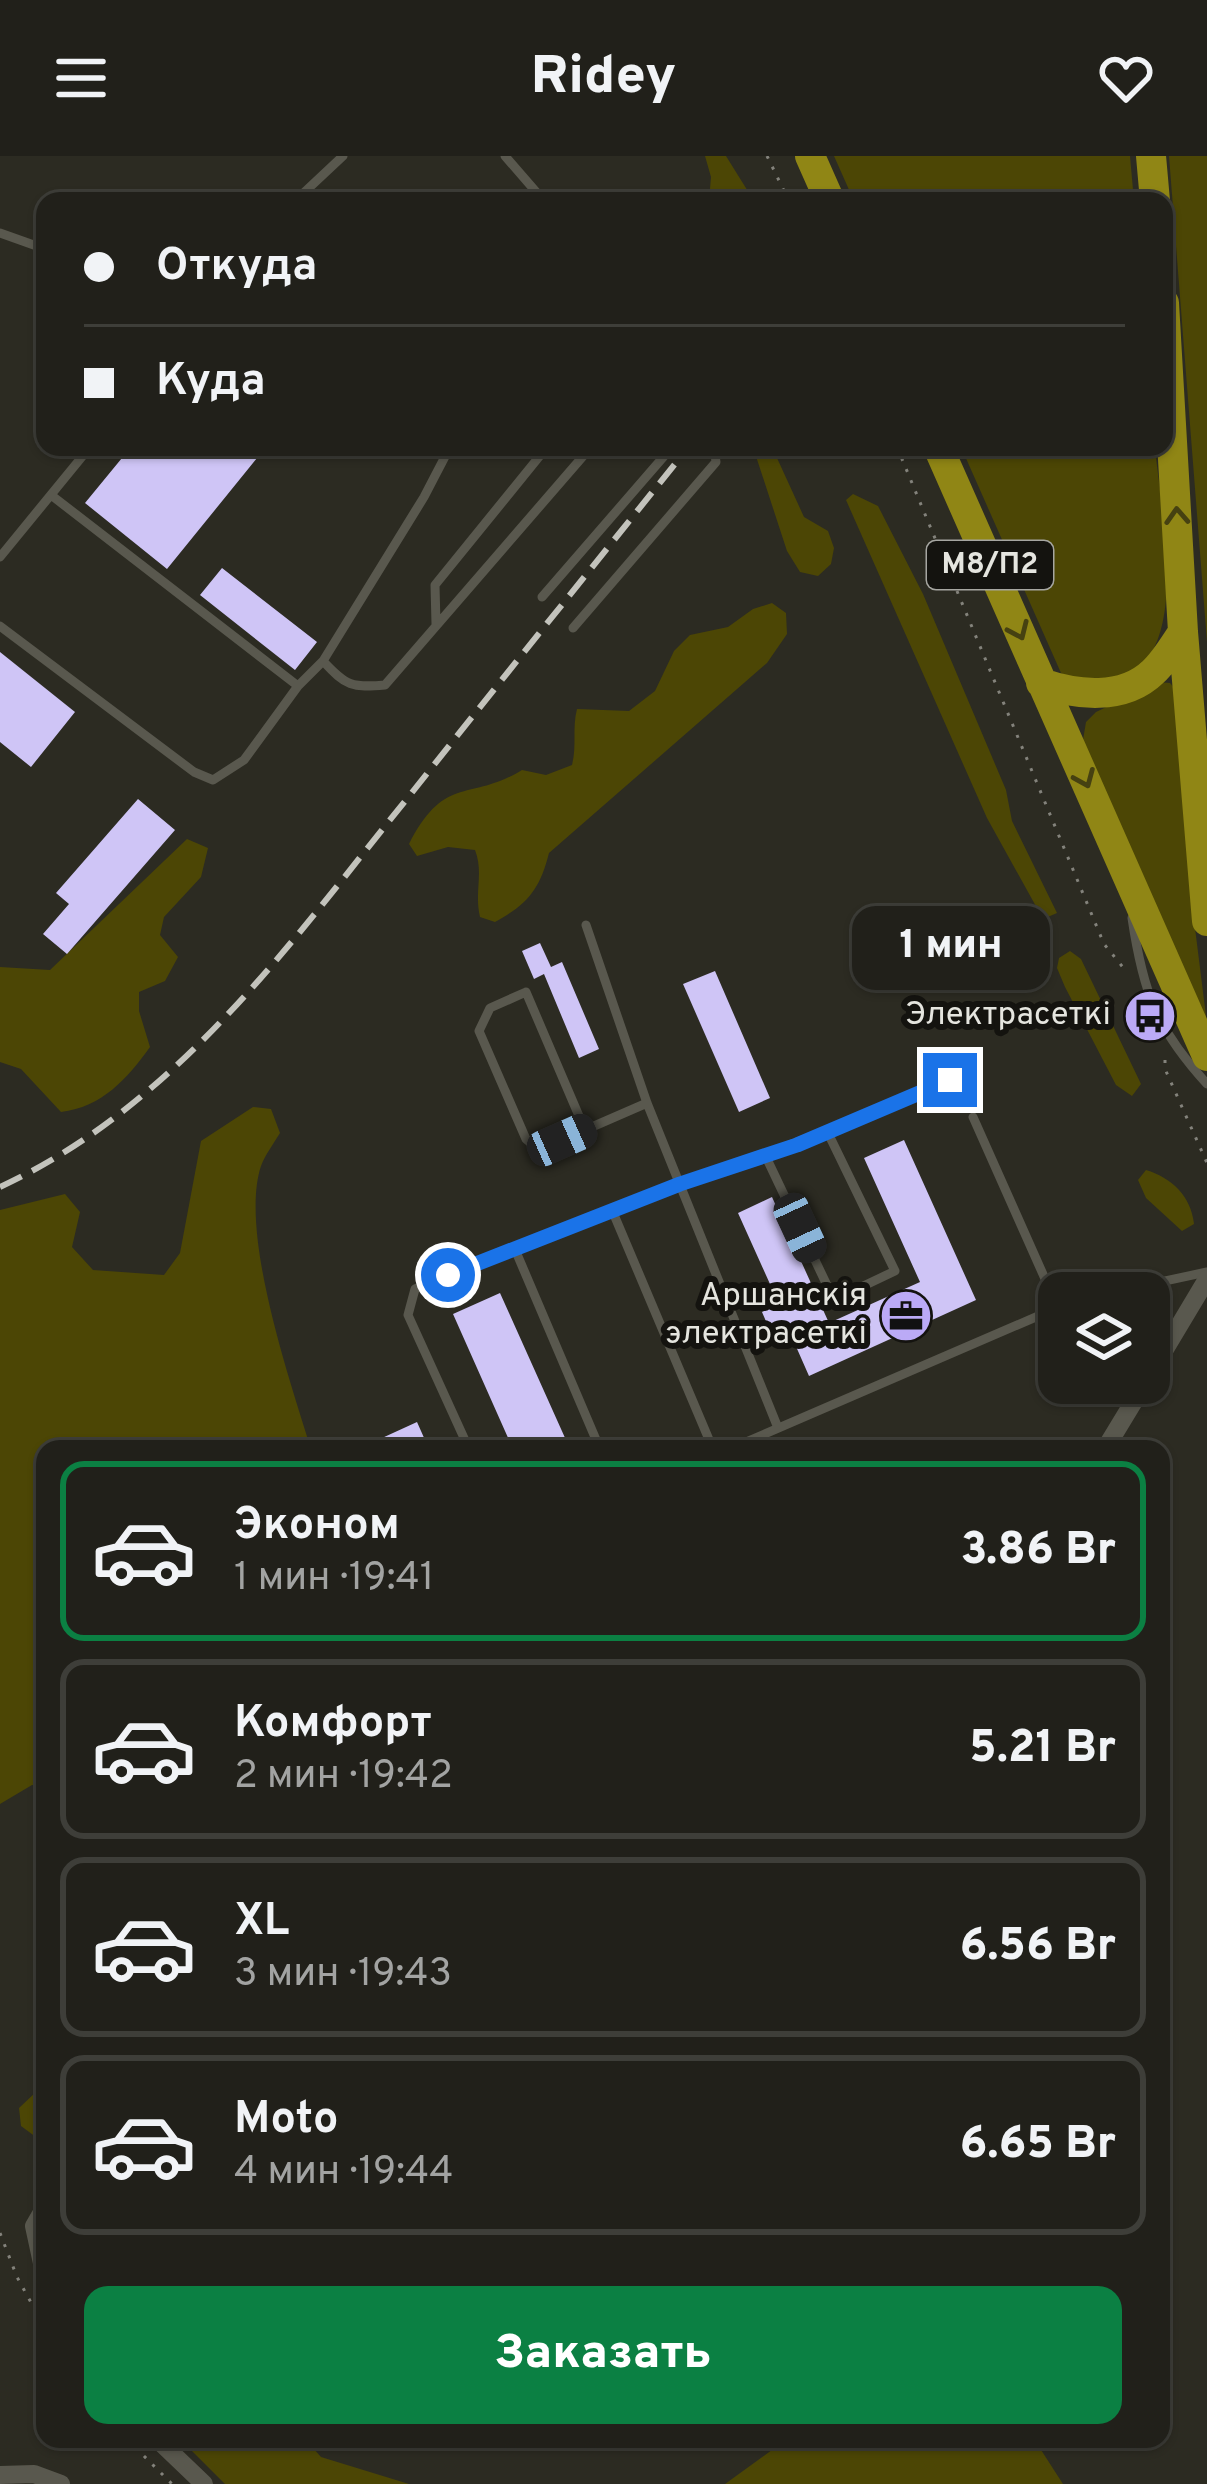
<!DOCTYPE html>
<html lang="ru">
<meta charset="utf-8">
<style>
body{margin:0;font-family:Overpass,sans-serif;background:#292823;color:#f1f3f6;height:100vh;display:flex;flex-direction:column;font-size:45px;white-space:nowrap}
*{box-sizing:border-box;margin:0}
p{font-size:39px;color:#a2a3a2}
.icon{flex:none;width:66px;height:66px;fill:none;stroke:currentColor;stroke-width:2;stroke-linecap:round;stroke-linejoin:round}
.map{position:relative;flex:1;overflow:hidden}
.side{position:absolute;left:36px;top:1284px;width:1134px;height:1008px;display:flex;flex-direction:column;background:#21201a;border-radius:24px;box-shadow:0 3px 9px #0004,0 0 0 3px #3e3e39}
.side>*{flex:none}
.guide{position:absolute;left:36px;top:36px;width:1137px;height:264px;border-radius:24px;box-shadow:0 3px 9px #0004,0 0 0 3px #3e3e39;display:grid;align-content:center;height:264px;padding:0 48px;background:#21201a}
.controls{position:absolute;left:1038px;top:1116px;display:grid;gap:24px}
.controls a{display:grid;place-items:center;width:132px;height:132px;border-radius:24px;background:#21201a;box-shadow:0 3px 9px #0004,0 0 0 3px #3e3e39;font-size:60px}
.end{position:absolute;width:54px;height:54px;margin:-27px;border:15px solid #1a73e8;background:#fff;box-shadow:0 0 0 6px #fff}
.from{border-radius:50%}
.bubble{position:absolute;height:84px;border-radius:24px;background:#21201a;box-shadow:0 3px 9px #0004,0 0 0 3px #3e3e39;font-size:39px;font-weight:800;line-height:84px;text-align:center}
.car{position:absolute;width:36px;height:72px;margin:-36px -18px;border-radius:15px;box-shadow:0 0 9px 3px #0007;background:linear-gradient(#222 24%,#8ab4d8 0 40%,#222 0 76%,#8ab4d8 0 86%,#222 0)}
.guide b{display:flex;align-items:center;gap:42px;height:114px;font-size:45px}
.guide b+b{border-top:3px solid #3e3e39}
.guide i{width:30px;height:30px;background:#f1f3f6}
ul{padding:21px 0 0;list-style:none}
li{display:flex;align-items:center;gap:36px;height:180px;margin:0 24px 18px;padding:0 24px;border:6px solid #3e3e39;border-radius:24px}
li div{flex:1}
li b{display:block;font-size:45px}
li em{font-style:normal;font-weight:800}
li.on{border-color:#0b8043}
li>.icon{width:108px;height:108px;stroke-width:1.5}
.primary-button{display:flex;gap:24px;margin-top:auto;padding:24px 48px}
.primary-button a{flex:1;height:138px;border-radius:24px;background:#0b8043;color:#fff;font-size:48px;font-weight:800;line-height:138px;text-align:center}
header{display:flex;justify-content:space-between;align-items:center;height:156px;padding:0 48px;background:#21201a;font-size:54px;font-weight:800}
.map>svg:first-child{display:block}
</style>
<header><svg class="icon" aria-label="menu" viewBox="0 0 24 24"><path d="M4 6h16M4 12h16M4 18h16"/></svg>Ridey<svg class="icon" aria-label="heart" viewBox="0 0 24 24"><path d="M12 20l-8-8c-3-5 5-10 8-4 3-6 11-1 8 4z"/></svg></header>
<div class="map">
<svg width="1207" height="2328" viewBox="0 0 1207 2328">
<rect width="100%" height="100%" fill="#2c2b22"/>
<path fill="#4c4605" d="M705 0H726L754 45H709L711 21Z
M834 0H1130L1134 45H854Z
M1169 0H1207V486Z
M753 291H772L804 361 828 375 834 392 831 408 818 420 800 416 787 395Z
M961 291H1155C1160 352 1198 517 1106 525 1087 526 1078 527 1061 517Z
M853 338 878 350 923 438 1006 634 1012 665 1057 757 1043 763 987 662 846 344Z
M772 447 786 457 787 478 767 507 549 697C540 733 528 748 495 766L480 761C474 736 484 717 475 694L448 691 417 700 409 688C446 617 468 647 522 614L546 619 572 609C577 589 572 572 577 553L629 555 655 535 674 495 690 479 728 471 753 453Z
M1158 526 1170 527 1175 533 1191 740 1207 868 1083 584 1086 566 1096 556Z
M187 683 208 692 201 721 164 761 160 779 178 801 165 825 139 836V855L150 891C127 923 102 951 61 956L21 913 0 906V811L50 814Z
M1070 795 1081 803 1141 928 1132 940 1116 929 1065 831 1057 812 1059 802Z
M253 951 271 953 280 977C274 987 265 999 261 1010 239 1076 290 1225 311 1293H45V1629H32L0 1648V1054L65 1038 80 1056 72 1091 93 1114 164 1119 180 1097 201 985Z
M1146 1014C1172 1022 1191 1040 1194 1068L1182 1075 1146 1042 1138 1024Z
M37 1935 45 1938 44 1987 21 1970 19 1952Z
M180 2283H305L321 2301 409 2328H225Z
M787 2283H1034L1063 2328H725Z"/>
<path fill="#cfc5f6" d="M131 291H266L167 413 85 347Z
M222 412 317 486 295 514 200 439Z
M0 496 75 556 31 611 0 586Z
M138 643 175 674 67 798 43 778 69 748 56 737Z
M540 787 551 811 562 806 599 893 579 902 544 818 534 823 522 795Z
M715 815 770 942 739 956 683 828Z
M904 984 976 1144 809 1220 787 1170 771 1177 762 1156 779 1148 738 1057 772 1041 829 1167 920 1126 864 1002Z
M500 1137 570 1293H513L453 1158Z
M1059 1162V1219L1036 1174Z
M417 1266 425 1284 404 1293H358Z"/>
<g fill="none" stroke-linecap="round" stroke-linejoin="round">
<path stroke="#84837c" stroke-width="3" stroke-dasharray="3 9" stroke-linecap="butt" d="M767 0 789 45
M897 291 1104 788 1126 815
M1165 904V913L1207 1007
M0 2077 17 2121 45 2172
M127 2283 172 2328"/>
<path stroke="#59584e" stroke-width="9" d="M505 0 544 45
M295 45 343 0
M0 77 45 93
M51 339 298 530 323 505 424 341 450 291
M0 401 90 291
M542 441 672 291
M436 468 435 429 547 291
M0 470 194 616 213 624 244 604 298 530
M573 472 716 306 714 291
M323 505C346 530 352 532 385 529L591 291
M1132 762C1143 836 1156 872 1207 928
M586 769 647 947 778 1272
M973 961 1058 1152
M585 974 526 836 490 852 479 875 526 983 539 994 647 947
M766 1001 834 1144 895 1115 828 977
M612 1054 713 1293
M514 1091 600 1293
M1109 1137 1207 1116
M469 1293 408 1159 415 1133C592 1059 774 1000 950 924
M730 1293 1059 1151"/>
<path stroke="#59584e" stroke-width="18" d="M1149 1220 1207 1123
M1105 1293 1145 1227
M45 2051 34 2070 45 2121
M157 2283 204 2328
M0 2319 34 2318 61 2328"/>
<path stroke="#908615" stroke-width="30" d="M810 0 830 45
M1151 0 1155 45
M1164 147 1183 476 1207 765
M938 291 1207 900
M1041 527C1076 539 1123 545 1153 516 1165 505 1174 489 1183 476"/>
<path stroke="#c3c3bc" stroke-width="6" stroke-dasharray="24 12" stroke-linecap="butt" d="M0 1031C175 950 288 790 406 644 495 532 585 420 675 308"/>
</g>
<defs><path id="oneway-chevron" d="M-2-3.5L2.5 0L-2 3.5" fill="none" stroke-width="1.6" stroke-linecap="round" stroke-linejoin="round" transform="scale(3)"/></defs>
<g stroke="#464111">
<use href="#oneway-chevron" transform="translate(1177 360) rotate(-93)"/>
<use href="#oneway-chevron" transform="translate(1019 475) rotate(66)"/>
<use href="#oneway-chevron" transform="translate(1085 623) rotate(67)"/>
</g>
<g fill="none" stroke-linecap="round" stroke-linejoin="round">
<path stroke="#1a73e8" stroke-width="15" d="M448 1119 680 1028 797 989 950 924"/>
</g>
<defs>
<g id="bus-disc" transform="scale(2.7)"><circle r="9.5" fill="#bbaaf6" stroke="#14130f"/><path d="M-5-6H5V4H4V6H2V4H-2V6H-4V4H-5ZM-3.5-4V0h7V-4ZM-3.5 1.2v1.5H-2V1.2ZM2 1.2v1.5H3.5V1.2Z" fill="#111"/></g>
<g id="office-disc" transform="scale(2.7)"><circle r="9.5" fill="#bbaaf6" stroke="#14130f"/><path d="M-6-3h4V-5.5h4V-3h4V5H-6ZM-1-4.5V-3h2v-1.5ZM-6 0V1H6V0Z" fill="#111"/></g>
</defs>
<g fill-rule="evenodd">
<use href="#bus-disc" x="1150" y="860"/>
<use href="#office-disc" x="906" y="1160"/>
</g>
<g text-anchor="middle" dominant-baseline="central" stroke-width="12" stroke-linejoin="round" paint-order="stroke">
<rect fill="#14130f" stroke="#a6a6a1" stroke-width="3" x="927" y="385" width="126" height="48" rx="9"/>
<g font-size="30" font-weight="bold" fill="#e5e5df">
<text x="990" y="409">М8/П2</text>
</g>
<g font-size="33" fill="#e5e5df" stroke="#14130f" text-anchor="end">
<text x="1111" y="860">Электрасеткі</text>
<text x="867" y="1141">Аршанскія<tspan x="867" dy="38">электрасеткі</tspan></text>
</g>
</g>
</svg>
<div class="controls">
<a><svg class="icon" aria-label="layers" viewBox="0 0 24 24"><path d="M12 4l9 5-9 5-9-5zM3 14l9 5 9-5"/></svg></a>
</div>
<i class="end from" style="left:448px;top:1119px"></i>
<i class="end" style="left:950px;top:924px"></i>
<div class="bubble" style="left:852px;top:750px;width:198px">1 мин</div>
<i class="car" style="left:562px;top:984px;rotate:66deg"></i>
<i class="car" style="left:800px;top:1072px;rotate:155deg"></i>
<div class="guide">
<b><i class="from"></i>Откуда</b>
<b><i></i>Куда</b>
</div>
<section class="side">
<ul>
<li class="on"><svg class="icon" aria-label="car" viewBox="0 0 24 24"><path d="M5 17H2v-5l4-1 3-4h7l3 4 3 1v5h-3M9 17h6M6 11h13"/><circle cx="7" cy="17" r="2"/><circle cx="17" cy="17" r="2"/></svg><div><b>Эконом</b><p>1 мин · 19:41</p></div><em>3.86 Br</em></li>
<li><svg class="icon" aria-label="car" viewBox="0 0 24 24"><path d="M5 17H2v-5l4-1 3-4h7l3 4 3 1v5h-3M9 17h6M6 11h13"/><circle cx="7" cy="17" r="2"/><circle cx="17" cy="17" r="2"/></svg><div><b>Комфорт</b><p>2 мин · 19:42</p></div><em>5.21 Br</em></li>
<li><svg class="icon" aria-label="car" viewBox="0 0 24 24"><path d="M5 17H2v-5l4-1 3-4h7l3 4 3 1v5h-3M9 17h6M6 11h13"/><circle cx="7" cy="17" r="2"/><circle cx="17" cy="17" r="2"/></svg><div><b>XL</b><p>3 мин · 19:43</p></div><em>6.56 Br</em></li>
<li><svg class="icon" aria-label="car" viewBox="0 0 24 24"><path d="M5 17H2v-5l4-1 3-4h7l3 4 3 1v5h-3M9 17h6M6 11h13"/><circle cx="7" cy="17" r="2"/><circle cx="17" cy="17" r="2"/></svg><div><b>Moto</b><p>4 мин · 19:44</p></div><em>6.65 Br</em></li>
</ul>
<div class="primary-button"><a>Заказать</a></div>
</section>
</div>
